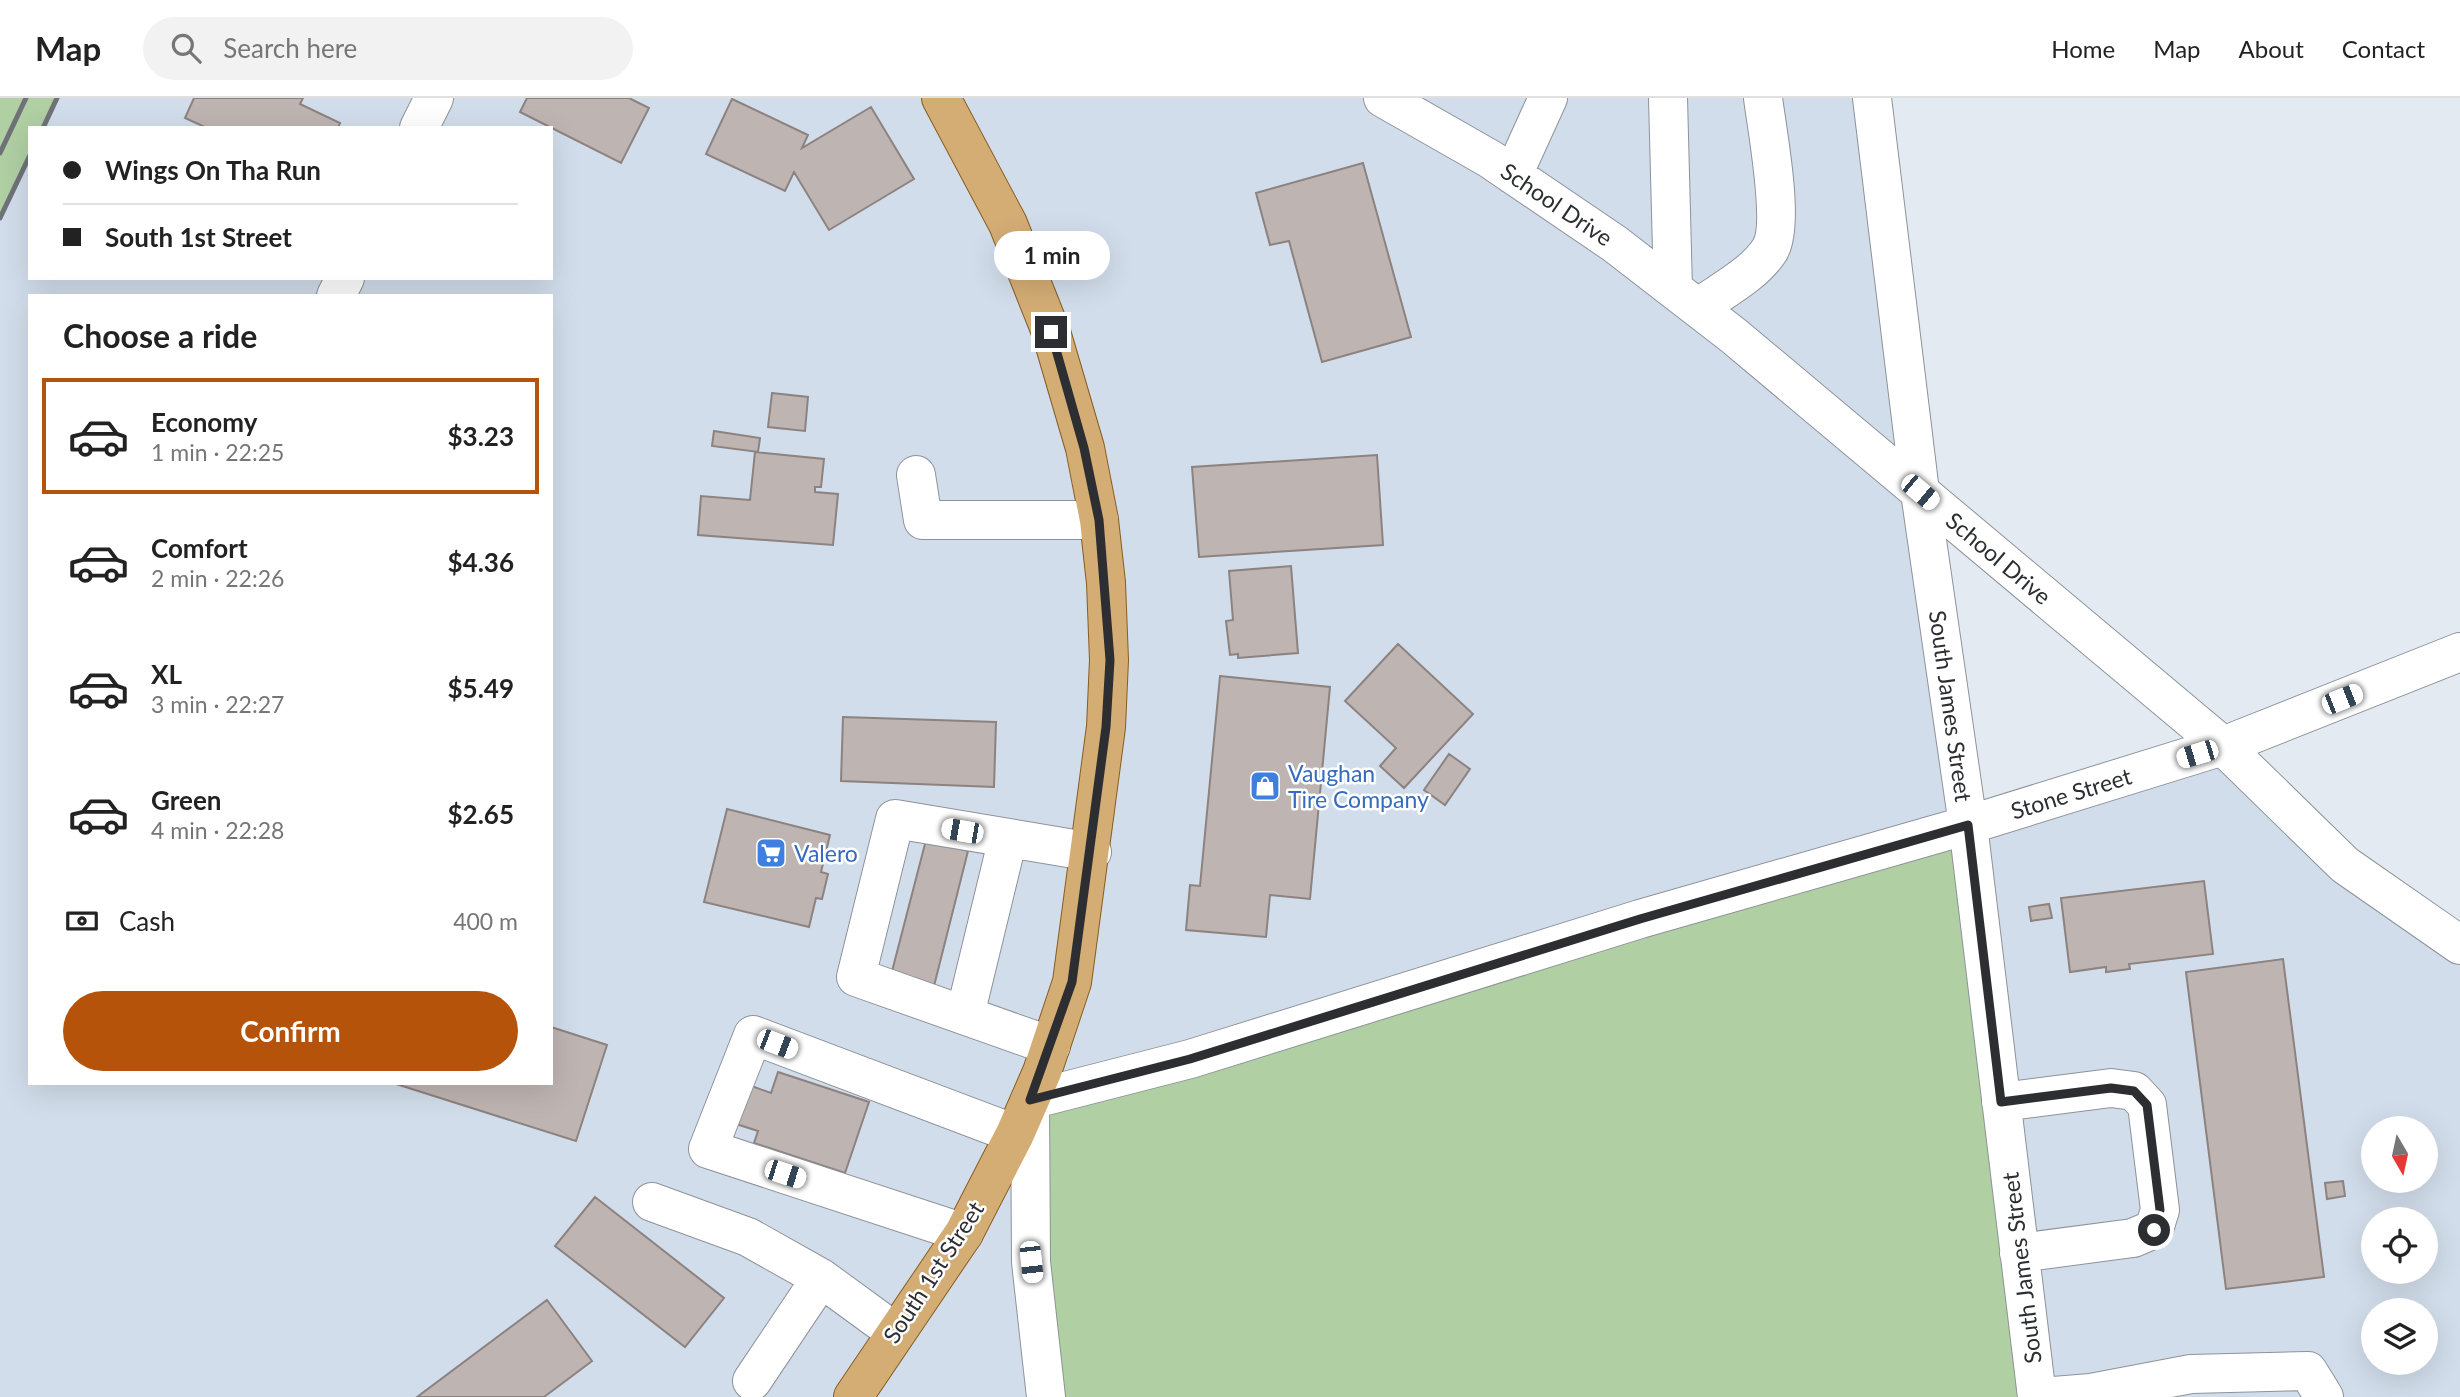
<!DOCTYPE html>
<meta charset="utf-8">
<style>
body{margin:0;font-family:Lato,sans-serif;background:#f2f2f2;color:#222;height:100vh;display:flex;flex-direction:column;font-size:26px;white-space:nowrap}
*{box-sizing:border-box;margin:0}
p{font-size:23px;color:#767676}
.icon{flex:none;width:38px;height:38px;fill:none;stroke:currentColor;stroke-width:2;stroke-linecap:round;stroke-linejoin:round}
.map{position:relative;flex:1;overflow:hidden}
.panel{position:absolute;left:28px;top:196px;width:525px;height:791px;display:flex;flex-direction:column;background:#fff;border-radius:0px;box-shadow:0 7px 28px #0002}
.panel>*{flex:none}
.banner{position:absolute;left:28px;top:28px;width:525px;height:154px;border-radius:0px;box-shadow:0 7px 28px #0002;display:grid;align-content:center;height:154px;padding:0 35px;background:#fff}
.needle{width:46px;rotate:171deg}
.controls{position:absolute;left:2361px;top:1018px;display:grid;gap:14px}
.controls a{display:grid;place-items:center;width:77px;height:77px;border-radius:50%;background:#fff;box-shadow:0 7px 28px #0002;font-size:35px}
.end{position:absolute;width:32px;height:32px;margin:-16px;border:9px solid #2c2e31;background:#fff;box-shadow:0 0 0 4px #fff}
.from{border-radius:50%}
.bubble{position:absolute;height:49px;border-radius:24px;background:#fff;box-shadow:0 7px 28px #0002;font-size:23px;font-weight:700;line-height:49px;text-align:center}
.car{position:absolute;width:21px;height:42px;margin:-21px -10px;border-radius:9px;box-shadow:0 0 5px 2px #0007;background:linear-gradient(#fff 24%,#345 0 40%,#fff 0 76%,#345 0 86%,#fff 0)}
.banner b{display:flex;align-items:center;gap:24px;height:66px;font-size:26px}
.banner b+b{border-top:2px solid #e0e0e0}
.banner i{width:18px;height:18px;background:#222}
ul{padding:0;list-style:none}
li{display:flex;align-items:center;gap:21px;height:116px;margin:0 14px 10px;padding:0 21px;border:4px solid transparent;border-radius:0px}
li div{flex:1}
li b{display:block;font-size:26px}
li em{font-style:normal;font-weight:700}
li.selected{border-color:#b45309}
li>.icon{width:63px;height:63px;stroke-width:1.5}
h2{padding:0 35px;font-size:32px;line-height:84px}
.pay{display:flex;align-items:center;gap:18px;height:77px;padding:0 35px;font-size:26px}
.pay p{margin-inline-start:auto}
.button{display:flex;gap:14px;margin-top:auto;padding:14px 35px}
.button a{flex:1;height:80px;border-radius:42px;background:#b45309;color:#fff;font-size:28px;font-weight:700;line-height:80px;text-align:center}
header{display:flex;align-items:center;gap:42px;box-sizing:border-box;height:98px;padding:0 35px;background:#fff;border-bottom:2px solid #e0e0e0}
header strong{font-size:33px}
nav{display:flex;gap:38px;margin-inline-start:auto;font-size:24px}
.search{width:490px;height:63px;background:#f2f2f2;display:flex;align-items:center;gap:18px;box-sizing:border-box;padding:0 24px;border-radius:38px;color:#767676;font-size:26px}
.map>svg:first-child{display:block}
</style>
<header>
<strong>Map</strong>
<div class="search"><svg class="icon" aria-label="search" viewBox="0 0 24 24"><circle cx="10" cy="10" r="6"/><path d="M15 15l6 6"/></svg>Search here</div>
<nav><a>Home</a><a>Map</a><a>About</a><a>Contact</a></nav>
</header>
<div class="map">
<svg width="2460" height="1299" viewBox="0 0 2460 1299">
<rect width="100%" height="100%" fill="#e3eaf1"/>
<path fill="#d2ddeb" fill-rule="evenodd" d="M57 0H1872L1967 726 2223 648 2460 847V1299H0V120L30 57V180H551V30H43ZM30 198H551V985H30ZM2373 1031H2426V1083H2373ZM2373 1122H2426V1174H2373ZM2373 1213H2426V1265H2373Z"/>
<path fill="#b0cfa3" d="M0 0H57L43 30H30V57L0 120Z
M1968 727 2037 1299H1046L1030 1002Z"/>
<path fill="#beb4b2" stroke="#8c8280" stroke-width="2" d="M194 0H303L300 6 340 25 338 30H207L185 20Z
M527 0H629L649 10 621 65 520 14Z
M732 1 808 37 802 50 871 9 914 81 829 132 794 74 785 93 706 56Z
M1363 65 1411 239 1322 264 1289 143 1270 147 1256 95Z
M772 295 808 299 805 333 768 329Z
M714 333 760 340 758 354 712 348Z
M755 354 824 361 821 389H815V394L838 396 833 447 698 437 701 398 750 402Z
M1377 357 1383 447 1199 459 1192 369Z
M1291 468 1298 555 1238 560V556L1230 557 1226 523 1233 522 1229 473Z
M1398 546 1473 616 1404 690 1380 668 1396 650 1345 603Z
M1220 578 1330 589 1310 801 1270 797 1266 839 1186 832 1190 787 1200 788Z
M843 619 996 624 994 689 841 683Z
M1449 656 1470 671 1445 707 1424 692Z
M727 711 830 737 821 774 828 776 822 801 816 800 809 829 704 804Z
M926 742 968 753 933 892 890 881Z
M2204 783 2213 856 2129 866 2130 871 2106 874V869L2070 874 2061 800Z
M2049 806 2052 820 2031 823 2029 809Z
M2283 861 2324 1179 2226 1191 2186 874Z
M551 929 607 947 576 1043 393 985H551Z
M778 974 869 1004 845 1075 754 1045 758 1033 733 1025 746 986 771 995Z
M2343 1083 2345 1098 2327 1101 2325 1085Z
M595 1099 724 1200 685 1249 555 1148Z
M547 1202 592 1263 544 1299H417Z"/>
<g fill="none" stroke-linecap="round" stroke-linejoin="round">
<g stroke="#8d939a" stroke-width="40">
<path id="minor" d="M1383 0 1490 61 1615 146 1734 238 2223 648 2345 767 2460 847
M1668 0 1673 191
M1872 0 1920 394 1968 727 2037 1299
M419 30 434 0
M1513 77 1548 0
M336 198 345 180
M1698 210C1721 193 1753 177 1769 153 1786 129 1767 32 1763 0
M916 377 923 422H1099
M965 917 1008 740
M1051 948 856 879 895 721 1092 754
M2001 1004 2111 990 2134 993 2147 1007 2160 1112 2154 1131 2133 1140 2019 1155
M652 1104 748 1139 821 1180
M964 1135 708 1051 753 937 1015 1036
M752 1283 821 1180 895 1234
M1046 1299 1031 1164 1030 1002 1190 961 1640 821 1968 727 2223 648 2460 554
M2041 1299 2091 1295 2191 1276 2308 1273 2324 1299"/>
</g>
<g stroke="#875d21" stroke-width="40">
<path id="major" d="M853 1299 964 1135 1015 1036 1042 974 1072 884 1106 629 1109 562 1106 485 1099 422 1085 350 1051 234 1008 126 941 0"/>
</g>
<use href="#minor" stroke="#fff" stroke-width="38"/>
<use href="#major" stroke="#d4ad75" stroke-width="38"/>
<path stroke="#6f7378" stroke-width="5" d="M43 30 57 0
M0 55 26 0
M0 120 30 57"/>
</g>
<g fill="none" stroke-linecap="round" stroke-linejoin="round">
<path stroke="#2c2e31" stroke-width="9" d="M1051 234 1084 350 1099 422 1110 562 1106 629 1072 884 1030 1002 1190 961 1640 821 1968 727 2001 1004 2111 990 2134 993 2147 1007 2160 1112 2154 1132"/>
</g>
<defs>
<g id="shop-square" transform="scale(1.575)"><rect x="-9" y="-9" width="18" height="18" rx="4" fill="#3f7fe0" stroke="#fff"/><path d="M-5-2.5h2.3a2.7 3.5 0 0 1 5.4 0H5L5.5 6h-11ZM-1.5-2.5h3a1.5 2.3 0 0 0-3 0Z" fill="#fff"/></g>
<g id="supermarket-square" transform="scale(1.575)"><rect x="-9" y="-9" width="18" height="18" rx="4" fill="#3f7fe0" stroke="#fff"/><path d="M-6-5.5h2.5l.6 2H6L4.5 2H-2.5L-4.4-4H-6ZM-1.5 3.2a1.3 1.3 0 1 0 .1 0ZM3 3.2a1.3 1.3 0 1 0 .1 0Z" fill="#fff"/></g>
</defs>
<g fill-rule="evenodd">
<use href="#shop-square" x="1265" y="688"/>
<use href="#supermarket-square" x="771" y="755"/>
</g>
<g text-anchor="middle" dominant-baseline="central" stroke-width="5" stroke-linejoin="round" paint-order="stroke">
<g font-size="23" fill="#2c2e31" stroke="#fff">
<text transform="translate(1557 106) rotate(34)">School Drive</text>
<text transform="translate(1999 460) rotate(40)">School Drive</text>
<text transform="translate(1951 608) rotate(82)">South James Street</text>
<text transform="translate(2071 695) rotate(-17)">Stone Street</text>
<text transform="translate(2021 1170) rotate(-97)">South James Street</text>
<text transform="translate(933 1174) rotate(-57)">South 1st Street</text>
</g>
<g font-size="23" fill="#366cbe" stroke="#fff" text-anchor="start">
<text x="1288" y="675">Vaughan<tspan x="1288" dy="26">Tire Company</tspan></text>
<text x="794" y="755">Valero</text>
</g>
</g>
</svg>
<div class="controls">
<a><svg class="needle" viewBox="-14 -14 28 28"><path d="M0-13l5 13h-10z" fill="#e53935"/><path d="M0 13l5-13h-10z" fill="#767676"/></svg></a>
<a><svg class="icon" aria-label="locate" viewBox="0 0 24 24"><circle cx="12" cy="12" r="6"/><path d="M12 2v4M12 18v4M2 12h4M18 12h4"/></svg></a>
<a><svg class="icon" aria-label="layers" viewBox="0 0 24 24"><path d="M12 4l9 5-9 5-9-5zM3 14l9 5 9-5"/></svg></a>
</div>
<i class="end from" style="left:2154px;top:1132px"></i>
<i class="end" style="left:1051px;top:234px"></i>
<div class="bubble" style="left:994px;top:133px;width:116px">1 min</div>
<i class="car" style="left:1920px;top:394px;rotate:130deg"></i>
<i class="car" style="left:2342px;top:601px;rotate:68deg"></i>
<i class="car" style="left:2197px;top:656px;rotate:253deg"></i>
<i class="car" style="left:962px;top:733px;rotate:280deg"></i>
<i class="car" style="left:777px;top:946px;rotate:111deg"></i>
<i class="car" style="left:785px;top:1076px;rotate:108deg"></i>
<i class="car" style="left:1031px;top:1164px;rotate:174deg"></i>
<div class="banner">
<b><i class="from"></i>Wings On Tha Run</b>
<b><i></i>South 1st Street</b>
</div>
<section class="panel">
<h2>Choose a ride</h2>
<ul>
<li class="selected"><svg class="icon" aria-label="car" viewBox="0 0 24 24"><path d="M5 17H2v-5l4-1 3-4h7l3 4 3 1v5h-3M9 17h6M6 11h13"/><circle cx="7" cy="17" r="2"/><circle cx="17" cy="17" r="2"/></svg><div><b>Economy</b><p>1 min · 22:25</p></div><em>$3.23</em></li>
<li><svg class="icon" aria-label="car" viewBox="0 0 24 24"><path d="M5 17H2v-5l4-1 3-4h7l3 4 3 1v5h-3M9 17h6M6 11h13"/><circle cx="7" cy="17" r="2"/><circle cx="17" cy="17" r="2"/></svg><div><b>Comfort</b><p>2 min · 22:26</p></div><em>$4.36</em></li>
<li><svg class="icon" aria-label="car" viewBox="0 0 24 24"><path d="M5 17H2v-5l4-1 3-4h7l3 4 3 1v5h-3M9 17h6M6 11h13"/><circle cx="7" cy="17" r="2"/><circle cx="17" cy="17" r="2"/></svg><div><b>XL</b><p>3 min · 22:27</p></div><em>$5.49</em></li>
<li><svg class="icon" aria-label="car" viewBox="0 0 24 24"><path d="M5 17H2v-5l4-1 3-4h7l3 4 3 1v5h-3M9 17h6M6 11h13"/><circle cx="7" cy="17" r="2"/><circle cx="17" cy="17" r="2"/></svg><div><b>Green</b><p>4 min · 22:28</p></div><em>$2.65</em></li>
</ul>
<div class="pay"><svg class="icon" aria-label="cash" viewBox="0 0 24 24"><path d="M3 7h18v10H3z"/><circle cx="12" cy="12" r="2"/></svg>Cash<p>400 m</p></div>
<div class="button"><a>Confirm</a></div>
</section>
</div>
